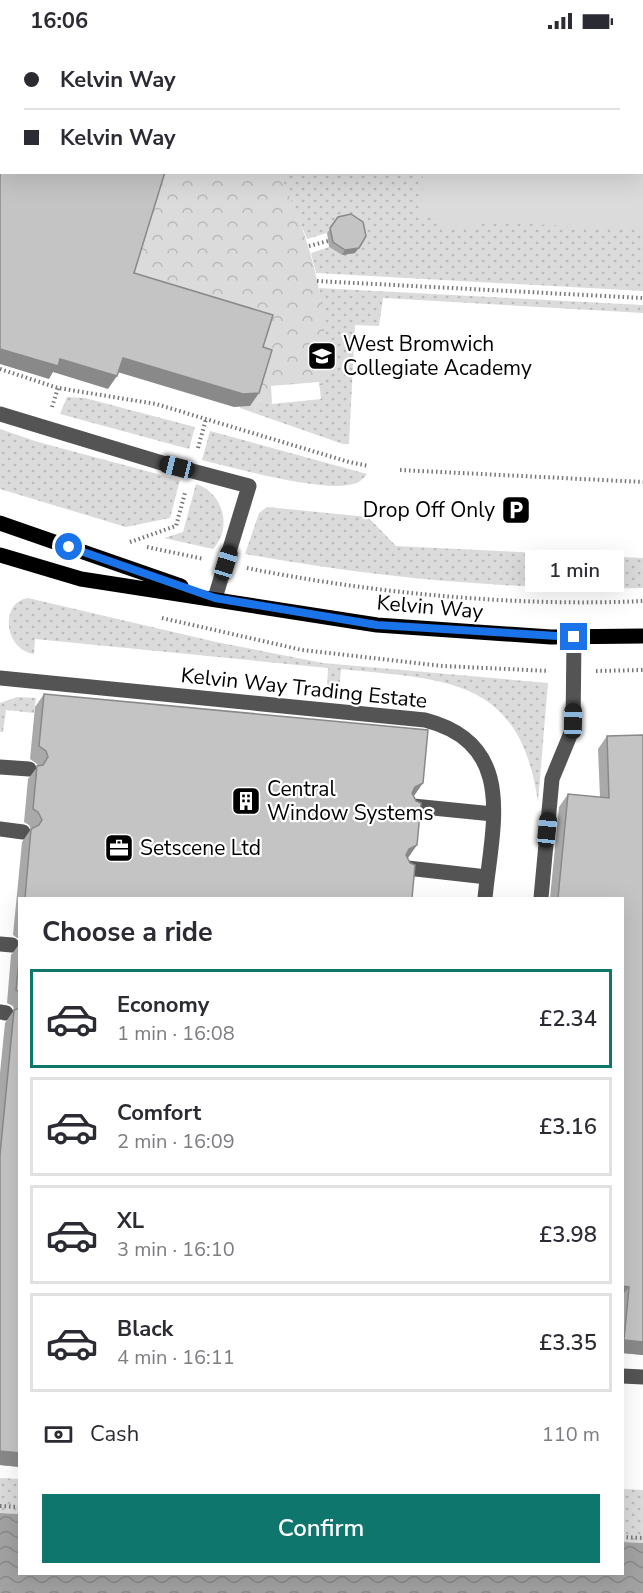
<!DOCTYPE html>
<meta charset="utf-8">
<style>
body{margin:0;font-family:"Nunito Sans",sans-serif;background:#f2f2f3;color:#2b2b33;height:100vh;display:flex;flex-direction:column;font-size:22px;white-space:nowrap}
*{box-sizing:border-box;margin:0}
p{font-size:20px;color:#7c7c81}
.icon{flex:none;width:33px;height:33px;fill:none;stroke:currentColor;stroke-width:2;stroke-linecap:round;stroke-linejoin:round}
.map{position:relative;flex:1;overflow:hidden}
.details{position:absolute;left:18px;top:855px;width:606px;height:678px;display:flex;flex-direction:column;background:#fff;border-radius:0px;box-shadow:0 6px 24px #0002}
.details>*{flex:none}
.guide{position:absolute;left:0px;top:0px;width:644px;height:132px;box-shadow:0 6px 24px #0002;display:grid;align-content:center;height:132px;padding:0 24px;background:#fff}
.end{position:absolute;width:27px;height:27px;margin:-14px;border:8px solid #1a73e8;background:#fff;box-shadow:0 0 0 3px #fff}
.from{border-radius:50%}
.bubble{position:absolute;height:42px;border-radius:0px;background:#fff;box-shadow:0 6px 24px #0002;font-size:20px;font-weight:600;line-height:42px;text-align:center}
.car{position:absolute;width:18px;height:36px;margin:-18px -9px;border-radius:8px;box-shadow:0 0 4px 2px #0007;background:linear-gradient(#222 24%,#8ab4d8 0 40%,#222 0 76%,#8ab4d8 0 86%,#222 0)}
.guide b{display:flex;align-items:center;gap:21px;height:57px;font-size:22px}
.guide b+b{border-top:2px solid #e1e1e2}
.guide i{width:15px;height:15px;background:#2b2b33}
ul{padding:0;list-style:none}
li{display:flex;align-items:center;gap:18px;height:99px;margin:0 12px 9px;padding:0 12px;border:3px solid #e1e1e2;border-radius:0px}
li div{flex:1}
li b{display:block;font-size:22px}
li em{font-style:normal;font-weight:600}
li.current{border-color:#0f766e}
li>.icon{width:54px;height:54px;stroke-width:1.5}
h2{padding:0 24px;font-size:27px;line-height:72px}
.pay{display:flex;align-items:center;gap:15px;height:66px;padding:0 24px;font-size:22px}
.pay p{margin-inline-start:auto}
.cta{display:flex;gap:12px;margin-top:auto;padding:12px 24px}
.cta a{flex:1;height:69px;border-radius:0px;background:#0f766e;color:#fff;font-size:24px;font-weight:600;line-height:69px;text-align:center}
.status{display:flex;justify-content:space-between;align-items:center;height:42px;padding:0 30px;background:#fff;direction:ltr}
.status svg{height:16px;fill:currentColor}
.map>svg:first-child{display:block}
</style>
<div class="status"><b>16:06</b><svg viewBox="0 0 49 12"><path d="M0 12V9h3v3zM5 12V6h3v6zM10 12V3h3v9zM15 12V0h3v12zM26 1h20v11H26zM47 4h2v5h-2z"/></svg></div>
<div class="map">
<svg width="643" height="1551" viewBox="0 0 643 1551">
<defs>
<pattern id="grass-dots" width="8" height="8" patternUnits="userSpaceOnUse" patternTransform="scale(1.5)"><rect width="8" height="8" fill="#dbdbdb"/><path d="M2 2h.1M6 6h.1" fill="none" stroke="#bababa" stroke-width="1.8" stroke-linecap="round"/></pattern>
<pattern id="forest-crowns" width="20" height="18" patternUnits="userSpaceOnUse" patternTransform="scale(1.5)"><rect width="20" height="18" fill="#dbdbdb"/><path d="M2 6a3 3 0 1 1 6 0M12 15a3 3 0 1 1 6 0" fill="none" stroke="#bababa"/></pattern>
<pattern id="water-waves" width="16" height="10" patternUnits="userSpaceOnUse" patternTransform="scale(1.5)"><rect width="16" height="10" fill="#a2a2a2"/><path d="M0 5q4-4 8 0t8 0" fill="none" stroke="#8a8a8a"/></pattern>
</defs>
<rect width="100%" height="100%" fill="#fff"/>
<path fill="url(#grass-dots)" d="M232 0H643V249L316 231 311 211 329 205 342 213 334 180 327 191 307 197 279 131 642 130V2Z
M319 246 643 263V271L383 256 379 284 355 283 349 402H343L254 371 258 358 272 362 321 357 325 312Z
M67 355 85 356 195 385 189 407 60 372Z
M0 387 38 400 180 438 170 476 126 485 0 447Z
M210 389 367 432C363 437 360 440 353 442 324 451 234 426 202 418Z
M196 442C223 451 233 485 213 507L164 496 183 490Z
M267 465 368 475 396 504 643 516V546C508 548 378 536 245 512L259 471Z
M28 556 216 600 323 621 548 641 538 760C520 634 445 638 341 627L339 650 327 649 328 626 35 597 34 612C3 607 0 560 28 556Z
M17 655 36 656 34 671 6 668 3 690H0V661Z
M0 1436 19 1437V1472L0 1471Z
M623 1447 643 1448V1501L623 1500Z"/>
<path fill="url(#forest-crowns)" d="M160 131H279C313 201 334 279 321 357L319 340 271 344 272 362 258 358 254 371 240 366 246 344 91 234Z"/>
<path fill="#dbdbdb" d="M431 0H643V188L476 179 475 188 439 185 440 176 421 175 423 131 642 130V2Z"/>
<path fill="url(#water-waves)" d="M0 1471 19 1472 20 1532H622L623 1500 643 1501V1551H0Z"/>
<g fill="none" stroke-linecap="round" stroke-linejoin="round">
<path stroke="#767676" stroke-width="4" stroke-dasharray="1.5 3" stroke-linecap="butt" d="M227 2V0
M309 204 328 199
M317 239 643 256
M0 327 58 346 156 362 349 420 369 424
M52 365 58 346
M198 406 206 377
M400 428 643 440
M130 500 176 484 185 451
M147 505 204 517
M247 526C370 551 518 565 643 559
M162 576 302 608 443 624 549 629
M596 629 643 628
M0 1464 20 1465
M622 1495 643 1496"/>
<path stroke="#545454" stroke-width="15" d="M0 372 162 421 249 444 215 556
M0 636 425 678C518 702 492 784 485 856
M0 725 29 727
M413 764 493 772
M0 787 23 790
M407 826 487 835
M541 856 552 737 573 686 574 595
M0 902 12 903
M0 970 6 971
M622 1334 643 1335"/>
<path stroke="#000" stroke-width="15" d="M0 481 181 544
M0 513 81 537 377 583 551 595 643 594"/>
</g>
<path fill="#a9a9a9" d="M338 175 355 211 342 213 329 205 327 191Z
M44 652 414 754 408 816 412 856H20V898L13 893 22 800 31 787 29 783 24 780 28 737 38 724 37 722 30 717 35 665Z
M643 693V1313L622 1311V856H550L559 765 568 752 600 755 598 707 607 694Z
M20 901V1425L0 1423V1031L5 981 14 968 13 964 7 961 11 913Z"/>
<path fill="#898989" d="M359 206 355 211 342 213 345 208Z
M0 307 60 317 117 334 108 347 53 330 49 337 0 322Z
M123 316 259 351 250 364 234 365 114 329Z
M423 741 414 754 405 758 415 745Z
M417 803 408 816 400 820 409 807Z
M622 1244 629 1245 622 1254Z
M624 1298 643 1300V1313L622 1311V1299Z
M0 1409 20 1411V1425L0 1423Z"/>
<path fill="#c4c4c4" stroke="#898989" stroke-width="1.5" d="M115 0H204V2H114Z
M0 7 2 8V130H165L134 231 273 273 263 305 272 308 259 351 243 352 123 316 117 334 60 317 58 324 0 307Z
M351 172 363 180 366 194 359 206 345 208 333 200 330 186 338 175Z
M44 652 428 688 423 741 415 745 412 751 416 759 421 761 417 803 409 807 406 813 410 821 415 823 412 856H25L31 787 39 783 42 778 38 770 33 767 37 724 43 723 48 715 46 709 39 704Z
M643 693V1300L624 1298 629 1245 622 1244V856H558L568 752 609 756 607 694Z
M20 908V950L16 948Z
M20 966V1411L0 1409V1113L14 968Z"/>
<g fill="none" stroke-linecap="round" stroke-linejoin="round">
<path stroke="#1a73e8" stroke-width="8" d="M69 505 215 556 377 583 574 595"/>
</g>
<defs>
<g id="school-square" transform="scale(1.5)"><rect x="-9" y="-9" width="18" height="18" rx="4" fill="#000" stroke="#fff"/><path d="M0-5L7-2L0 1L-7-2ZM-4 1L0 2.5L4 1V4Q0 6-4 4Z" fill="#fff"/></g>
<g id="parking-square" transform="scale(1.5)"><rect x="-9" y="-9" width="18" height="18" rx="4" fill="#000" stroke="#fff"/><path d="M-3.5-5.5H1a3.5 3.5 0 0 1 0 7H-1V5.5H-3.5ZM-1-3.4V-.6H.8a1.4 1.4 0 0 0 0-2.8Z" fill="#fff"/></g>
<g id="building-square" transform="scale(1.5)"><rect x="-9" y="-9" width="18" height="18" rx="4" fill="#000" stroke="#fff"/><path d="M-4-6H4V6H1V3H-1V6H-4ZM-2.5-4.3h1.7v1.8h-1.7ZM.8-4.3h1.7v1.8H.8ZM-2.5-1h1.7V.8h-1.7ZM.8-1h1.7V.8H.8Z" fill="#fff"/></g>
<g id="office-square" transform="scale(1.5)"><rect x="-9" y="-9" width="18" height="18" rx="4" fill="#000" stroke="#fff"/><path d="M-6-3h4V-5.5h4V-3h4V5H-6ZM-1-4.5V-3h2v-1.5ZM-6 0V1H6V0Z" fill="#fff"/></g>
</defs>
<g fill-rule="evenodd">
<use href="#school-square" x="322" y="314"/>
<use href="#parking-square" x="516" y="468"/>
<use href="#building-square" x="246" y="759"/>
<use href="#office-square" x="119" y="806"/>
</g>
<g text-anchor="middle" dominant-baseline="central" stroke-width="4.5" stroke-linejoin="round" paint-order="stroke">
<g font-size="21" fill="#000" stroke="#fff" text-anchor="start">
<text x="343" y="302">West Bromwich<tspan x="343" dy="24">Collegiate Academy</tspan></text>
<text x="495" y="468" text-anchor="end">Drop Off Only</text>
<text x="267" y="747">Central<tspan x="267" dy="24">Window Systems</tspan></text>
<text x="140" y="806">Setscene Ltd</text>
</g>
<g font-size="21" fill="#000" stroke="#fff">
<text transform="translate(430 565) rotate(5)">Kelvin Way</text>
<text transform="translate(304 646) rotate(6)">Kelvin Way Trading Estate</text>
</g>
</g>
</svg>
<i class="end from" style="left:69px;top:505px"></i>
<i class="end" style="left:574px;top:595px"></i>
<div class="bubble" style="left:525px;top:508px;width:99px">1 min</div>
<i class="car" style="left:177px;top:425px;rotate:284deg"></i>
<i class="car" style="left:226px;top:521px;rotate:17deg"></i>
<i class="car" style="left:573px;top:679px;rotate:1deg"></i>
<i class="car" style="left:547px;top:788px;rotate:6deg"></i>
<div class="guide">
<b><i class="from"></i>Kelvin Way</b>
<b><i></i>Kelvin Way</b>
</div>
<section class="details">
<h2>Choose a ride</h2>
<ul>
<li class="current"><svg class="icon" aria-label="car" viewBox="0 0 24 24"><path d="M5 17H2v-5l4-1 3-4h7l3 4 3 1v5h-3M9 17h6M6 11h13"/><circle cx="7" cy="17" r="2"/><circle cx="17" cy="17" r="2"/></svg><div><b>Economy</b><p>1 min · 16:08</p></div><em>£2.34</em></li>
<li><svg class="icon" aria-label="car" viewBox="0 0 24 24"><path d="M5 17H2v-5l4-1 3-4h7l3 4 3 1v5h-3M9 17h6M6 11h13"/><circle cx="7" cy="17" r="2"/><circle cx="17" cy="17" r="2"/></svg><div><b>Comfort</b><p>2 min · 16:09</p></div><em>£3.16</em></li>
<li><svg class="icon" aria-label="car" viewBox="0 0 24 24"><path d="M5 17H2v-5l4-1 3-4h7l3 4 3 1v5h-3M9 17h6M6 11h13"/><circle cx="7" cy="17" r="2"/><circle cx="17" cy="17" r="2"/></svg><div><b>XL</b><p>3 min · 16:10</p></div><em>£3.98</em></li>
<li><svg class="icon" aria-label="car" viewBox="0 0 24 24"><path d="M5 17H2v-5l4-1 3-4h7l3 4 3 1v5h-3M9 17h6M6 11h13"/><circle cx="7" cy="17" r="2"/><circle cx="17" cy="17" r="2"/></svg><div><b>Black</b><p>4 min · 16:11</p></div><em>£3.35</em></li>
</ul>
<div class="pay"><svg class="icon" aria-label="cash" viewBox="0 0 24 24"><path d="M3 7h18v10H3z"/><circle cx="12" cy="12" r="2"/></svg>Cash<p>110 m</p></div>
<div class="cta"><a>Confirm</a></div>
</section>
</div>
